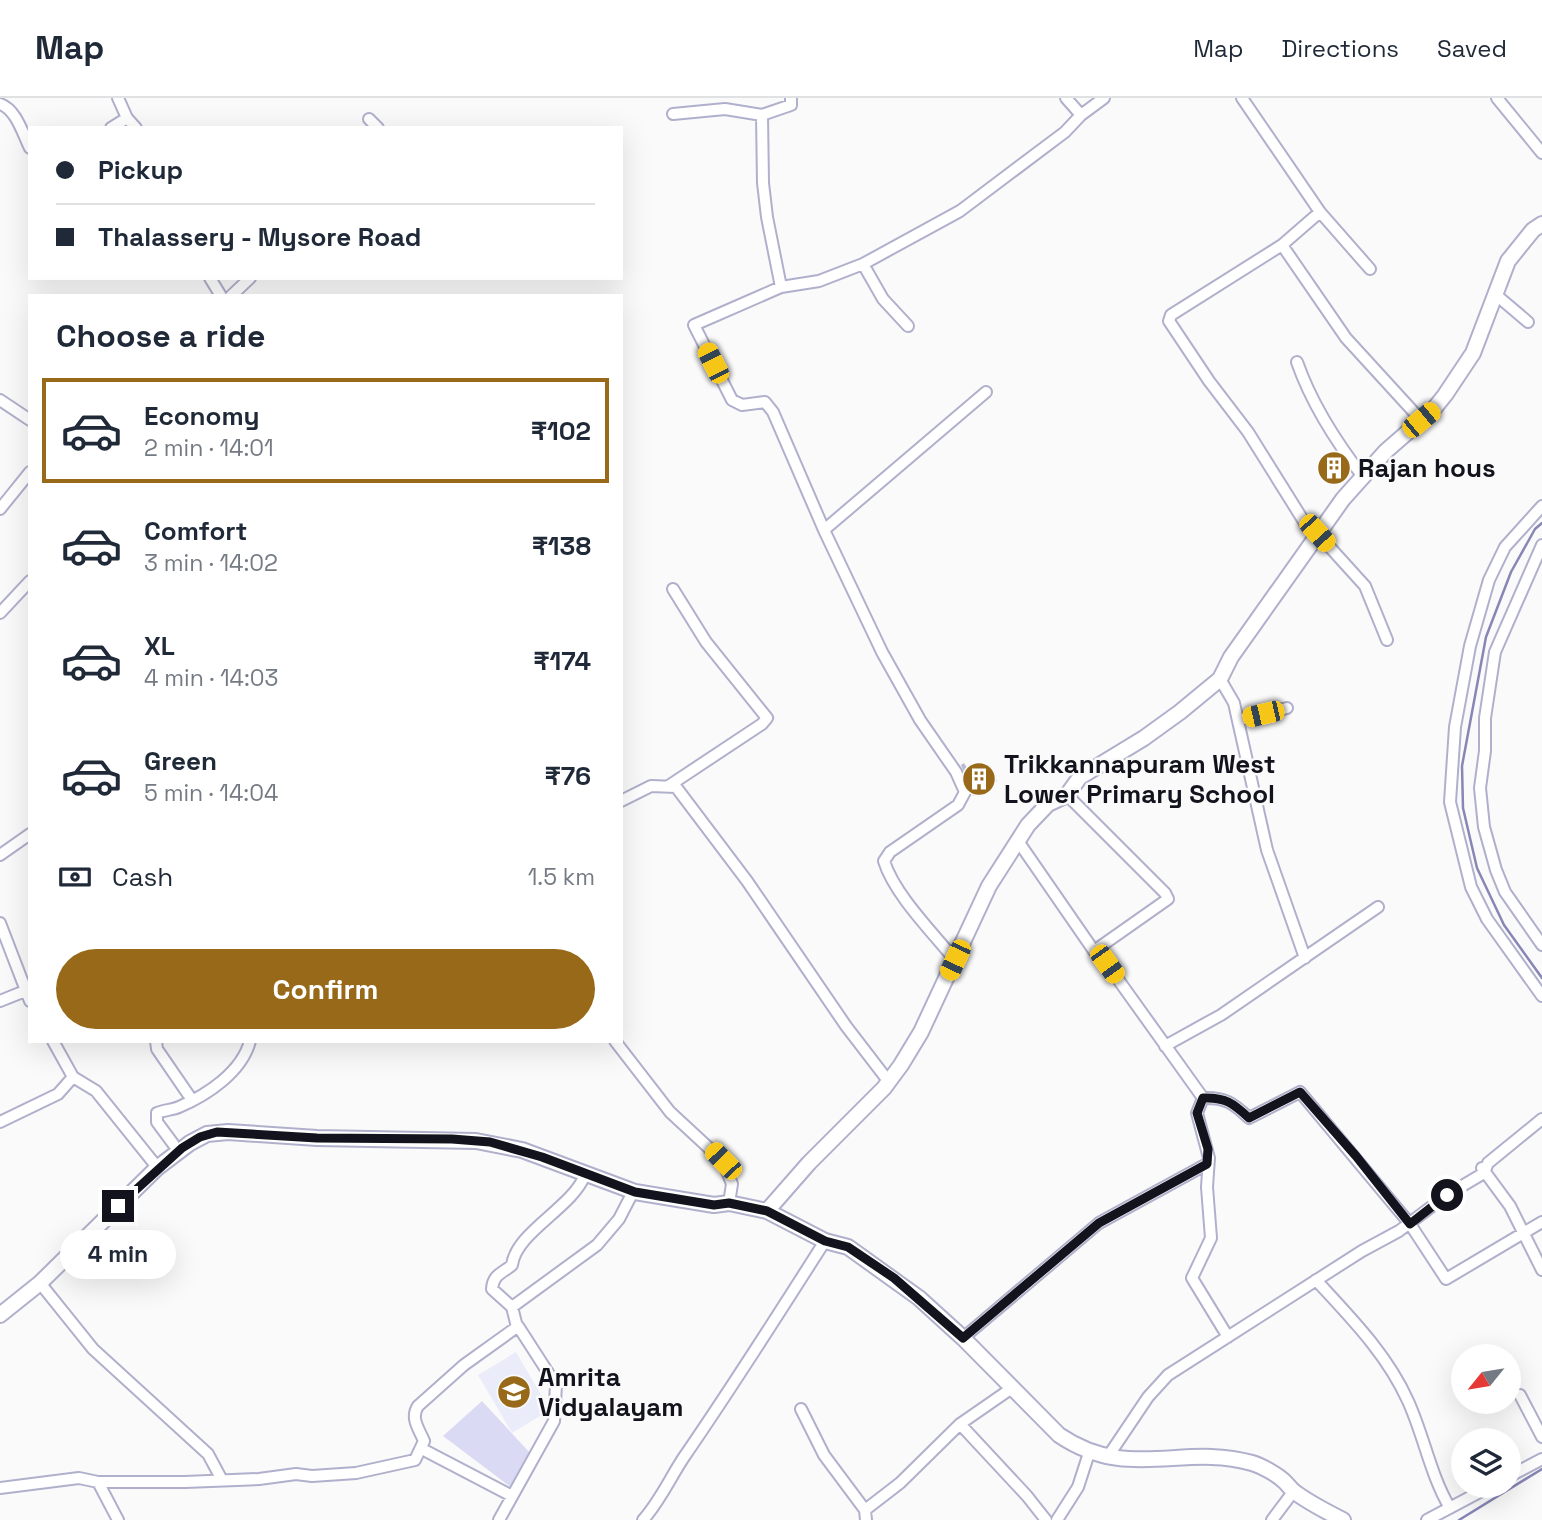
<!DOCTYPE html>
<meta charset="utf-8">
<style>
body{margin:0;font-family:"Space Grotesk",sans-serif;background:#f2f2f3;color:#1f2937;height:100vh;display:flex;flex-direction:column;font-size:26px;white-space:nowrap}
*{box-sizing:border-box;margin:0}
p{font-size:23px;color:#747a83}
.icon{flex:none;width:38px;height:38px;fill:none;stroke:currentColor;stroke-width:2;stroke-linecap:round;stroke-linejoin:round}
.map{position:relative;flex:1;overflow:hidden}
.sheet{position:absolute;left:28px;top:196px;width:595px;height:749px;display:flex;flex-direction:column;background:#fff;border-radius:0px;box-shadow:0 7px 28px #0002}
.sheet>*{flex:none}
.top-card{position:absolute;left:28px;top:28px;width:595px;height:154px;border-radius:0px;box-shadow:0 7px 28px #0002;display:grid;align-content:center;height:154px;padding:0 28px;background:#fff}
.needle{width:46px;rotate:240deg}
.controls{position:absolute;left:1451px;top:1246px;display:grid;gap:14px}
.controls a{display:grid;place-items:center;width:70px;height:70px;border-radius:50%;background:#fff;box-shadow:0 7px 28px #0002;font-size:35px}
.end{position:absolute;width:32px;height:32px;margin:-16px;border:9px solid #13131d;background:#fff;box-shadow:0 0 0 4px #fff}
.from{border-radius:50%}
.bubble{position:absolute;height:49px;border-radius:24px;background:#fff;box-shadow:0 7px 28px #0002;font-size:23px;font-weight:600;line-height:49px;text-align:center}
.car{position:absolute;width:21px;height:42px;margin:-21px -10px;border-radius:9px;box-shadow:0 0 5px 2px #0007;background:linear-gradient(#f5c518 24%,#345 0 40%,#f5c518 0 76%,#345 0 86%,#f5c518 0)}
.top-card b{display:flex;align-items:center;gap:24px;height:66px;font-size:26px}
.top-card b+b{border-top:2px solid #e0e1e3}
.top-card i{width:18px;height:18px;background:#1f2937}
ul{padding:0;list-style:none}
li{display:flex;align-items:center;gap:21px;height:105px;margin:0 14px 10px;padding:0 14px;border:4px solid transparent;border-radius:0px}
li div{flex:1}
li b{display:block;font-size:26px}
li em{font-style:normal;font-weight:600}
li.selected{border-color:#976918}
li>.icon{width:63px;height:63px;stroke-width:1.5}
h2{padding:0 28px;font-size:32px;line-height:84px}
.pay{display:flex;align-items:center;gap:18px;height:77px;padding:0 28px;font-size:26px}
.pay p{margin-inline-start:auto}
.action{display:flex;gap:14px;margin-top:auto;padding:14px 28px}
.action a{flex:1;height:80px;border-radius:42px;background:#976918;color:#fff;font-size:28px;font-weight:600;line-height:80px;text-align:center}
header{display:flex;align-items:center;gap:42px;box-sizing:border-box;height:98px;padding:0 35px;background:#fff;border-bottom:2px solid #e0e1e3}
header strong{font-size:33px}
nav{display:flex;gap:38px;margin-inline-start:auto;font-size:24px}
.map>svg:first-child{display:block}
</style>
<header>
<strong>Map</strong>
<nav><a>Map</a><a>Directions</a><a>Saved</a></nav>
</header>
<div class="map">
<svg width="1542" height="1422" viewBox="0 0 1542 1422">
<rect width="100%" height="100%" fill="#fafafa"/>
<path fill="#ebecfa" d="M516 1254 550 1312 512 1335 478 1277Z"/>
<path fill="#dadaf4" d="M482 1303 530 1355 512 1390 443 1338Z"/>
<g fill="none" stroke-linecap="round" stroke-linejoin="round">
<path stroke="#8786b6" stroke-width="2.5" d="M1542 425 1535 431 1511 474 1486 539 1462 668 1463 710 1477 770 1504 827 1542 880
M1459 1422 1542 1371"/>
</g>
<path fill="#babad5" d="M1340 361 1346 374 1331 385 1319 373Z
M964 665 971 677 977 673 981 679 991 673 997 683 973 698 961 667Z"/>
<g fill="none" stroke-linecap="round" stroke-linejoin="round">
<g stroke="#b0b0cc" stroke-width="14">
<path id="minor" d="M118 0 127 20 136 30
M1066 0 1081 17
M1242 0 1320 114 1370 171
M1497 0 1542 55
M0 6C16 11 23 36 30 50
M673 16 725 11 762 17 791 7V0
M762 17 763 85 767 119 781 189
M369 21 378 30
M111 30 127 20
M1320 114 1282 147 1171 217 1169 223 1209 283 1248 334 1308 430 1317 435 1365 488 1387 542
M1282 147 1346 240 1421 322
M863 166 883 201 908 228
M210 180 221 198
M1495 196 1528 224
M231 198 250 180
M1297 264C1312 307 1336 344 1364 380
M0 302 30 322
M1542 408 1505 449 1489 482 1470 548 1455 629 1450 704 1471 789 1487 821 1542 898
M0 411 30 374
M824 432 986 294
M1542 447 1495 554 1485 620V653L1480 690 1484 729 1496 772 1505 794 1542 847
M0 515 30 483
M1220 581 1234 605 1267 752 1305 860
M1239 622 1287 610
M670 687 762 626 767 620 706 544 673 491
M1067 697 1165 795 1168 801 1094 853
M621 703 651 688 676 689 747 783 846 928 889 984
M1018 743 1094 853 1107 866 1203 1000C1225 999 1233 1005 1249 1020L1300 994 1410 1126 1446 1181 1542 1124
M0 757 30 736
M0 825 30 903
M955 862C933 835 894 796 884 763L890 754 958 707 965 694 956 674 920 622 882 554 824 432 773 314 765 304 742 307 732 302 694 227 781 189 819 183 863 166 960 113 1065 34 1081 17 1104 0
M0 903 30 891
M53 943 73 979 96 993 153 1064
M156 943 157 951 192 1002
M615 943 670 1014 723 1063 732 1086 729 1105
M1165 948 1221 917 1378 809
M1203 1000 1197 1015 1209 1060 1207 1089 1211 1140 1192 1180 1228 1239
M0 1024 58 996 73 979
M174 1047 157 1024V1015C164 1012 172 1012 179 1009 207 997 242 974 250 943
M1482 1070 1510 1108 1542 1172
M1316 1182C1350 1219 1387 1256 1408 1303 1424 1338 1430 1376 1450 1410
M40 1185 93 1251 208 1356 222 1382
M512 1209 492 1191C493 1176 503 1175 512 1167 516 1134 572 1110 585 1077
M963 1240 1099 1125 1207 1066
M1520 1297 1542 1339
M801 1311 824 1357 865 1412
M960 1326 1027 1398 1046 1422
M422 1351 512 1398
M1107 1360 1148 1299 1168 1277 1362 1153 1399 1133 1447 1097 1484 1075 1488 1065 1542 1021
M1508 1379 1542 1361
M98 1384 118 1422
M0 1390 79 1380 98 1384H185L259 1381 296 1376 312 1378 356 1375 415 1362 424 1343C419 1331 410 1320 418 1308L464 1267 517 1229 512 1209 597 1147 619 1121 633 1094
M499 1422 554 1323 556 1287 518 1228
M643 1422C660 1403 670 1380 684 1359 733 1288 779 1215 825 1143
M866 1422 865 1412 900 1385 960 1326 1012 1290
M1057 1422 1078 1389 1089 1355
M1272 1422 1293 1394
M1427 1422 1491 1388"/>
</g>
<g stroke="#b0b0cc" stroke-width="18">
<path id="major" d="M767 1113 809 1065 884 990 901 967 921 934 989 788 1028 727 1048 706 1067 697 1080 679 1144 640 1180 614 1220 581 1231 559 1343 401 1386 353 1433 312 1445 297 1473 255 1508 163 1533 132 1542 126
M0 1217 40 1185 157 1070 190 1045 207 1036 228 1034 317 1040 476 1043 522 1052 635 1094 714 1107 729 1105 767 1113 825 1143 848 1149 919 1200 963 1240 1059 1337C1128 1384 1183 1345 1252 1365 1262 1368 1278 1377 1285 1384 1289 1388 1291 1392 1296 1395 1310 1405 1327 1414 1343 1422"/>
</g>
<use href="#minor" stroke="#fff" stroke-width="10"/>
<use href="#major" stroke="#fff" stroke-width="14"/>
</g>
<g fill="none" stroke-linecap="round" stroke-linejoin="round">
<path stroke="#13131d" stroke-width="9" d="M118 1108 182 1050 200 1039 217 1034 317 1040 452 1041 490 1044 542 1059 635 1094 714 1107 729 1105 767 1113 825 1143 848 1149 894 1180 963 1240 1099 1125 1207 1066 1208 1051 1197 1015 1203 1000C1225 999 1233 1005 1249 1020L1300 994 1356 1058 1410 1126 1447 1097"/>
</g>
<defs>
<g id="building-disc" transform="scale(1.75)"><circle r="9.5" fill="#976918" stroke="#fafafa"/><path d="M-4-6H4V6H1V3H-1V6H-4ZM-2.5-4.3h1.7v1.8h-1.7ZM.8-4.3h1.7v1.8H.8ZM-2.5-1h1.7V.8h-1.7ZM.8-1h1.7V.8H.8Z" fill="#fff"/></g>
<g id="school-disc" transform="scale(1.75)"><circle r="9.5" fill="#976918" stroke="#fafafa"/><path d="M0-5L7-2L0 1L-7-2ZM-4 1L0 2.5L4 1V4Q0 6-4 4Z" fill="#fff"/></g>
</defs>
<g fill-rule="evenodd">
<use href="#building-disc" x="1334" y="370"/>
<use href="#building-disc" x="979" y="681"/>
<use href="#school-disc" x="514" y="1294"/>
</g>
<g text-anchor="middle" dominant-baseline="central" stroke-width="5" stroke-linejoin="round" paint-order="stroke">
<g font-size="26" font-weight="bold" fill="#13131d" stroke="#fafafa" text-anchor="start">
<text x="1358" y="370">Rajan hous</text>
<text x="1004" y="666">Trikkannapuram West<tspan x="1004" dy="30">Lower Primary School</tspan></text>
<text x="538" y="1279">Amrita<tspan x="538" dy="30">Vidyalayam</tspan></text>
</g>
</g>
</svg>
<div class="controls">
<a><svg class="needle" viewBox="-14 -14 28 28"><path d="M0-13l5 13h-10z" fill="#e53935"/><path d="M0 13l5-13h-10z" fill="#747a83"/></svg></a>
<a><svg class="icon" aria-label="layers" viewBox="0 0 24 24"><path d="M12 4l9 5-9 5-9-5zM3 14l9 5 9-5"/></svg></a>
</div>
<i class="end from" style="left:1447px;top:1097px"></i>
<i class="end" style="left:118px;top:1108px"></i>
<div class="bubble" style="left:60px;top:1132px;width:116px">4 min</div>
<i class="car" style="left:713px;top:265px;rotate:333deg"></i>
<i class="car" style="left:1421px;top:322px;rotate:50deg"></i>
<i class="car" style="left:1317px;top:435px;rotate:138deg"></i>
<i class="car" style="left:1263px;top:616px;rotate:257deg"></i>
<i class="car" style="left:955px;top:862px;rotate:205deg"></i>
<i class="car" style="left:1107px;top:866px;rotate:144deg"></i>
<i class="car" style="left:723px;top:1063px;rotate:316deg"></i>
<div class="top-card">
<b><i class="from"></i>Pickup</b>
<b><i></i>Thalassery - Mysore Road</b>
</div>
<section class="sheet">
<h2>Choose a ride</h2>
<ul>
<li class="selected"><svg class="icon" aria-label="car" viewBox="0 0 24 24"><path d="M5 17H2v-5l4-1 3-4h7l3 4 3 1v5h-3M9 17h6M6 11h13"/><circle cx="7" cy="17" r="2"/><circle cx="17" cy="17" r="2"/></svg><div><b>Economy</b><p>2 min · 14:01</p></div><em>₹102</em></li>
<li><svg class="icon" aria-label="car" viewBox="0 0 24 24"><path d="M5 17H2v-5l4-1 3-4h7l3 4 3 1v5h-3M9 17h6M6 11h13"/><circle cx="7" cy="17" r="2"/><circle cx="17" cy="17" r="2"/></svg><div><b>Comfort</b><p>3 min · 14:02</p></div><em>₹138</em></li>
<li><svg class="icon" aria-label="car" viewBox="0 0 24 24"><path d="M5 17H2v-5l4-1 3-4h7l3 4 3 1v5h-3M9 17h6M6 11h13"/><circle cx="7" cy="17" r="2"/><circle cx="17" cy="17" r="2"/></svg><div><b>XL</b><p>4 min · 14:03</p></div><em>₹174</em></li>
<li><svg class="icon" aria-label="car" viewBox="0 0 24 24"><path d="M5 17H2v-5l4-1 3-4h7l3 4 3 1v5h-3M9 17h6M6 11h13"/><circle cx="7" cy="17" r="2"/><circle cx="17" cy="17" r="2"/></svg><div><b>Green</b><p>5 min · 14:04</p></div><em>₹76</em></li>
</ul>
<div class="pay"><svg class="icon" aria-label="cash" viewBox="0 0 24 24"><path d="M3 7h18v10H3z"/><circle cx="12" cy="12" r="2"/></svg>Cash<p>1.5 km</p></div>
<div class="action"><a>Confirm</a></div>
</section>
</div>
